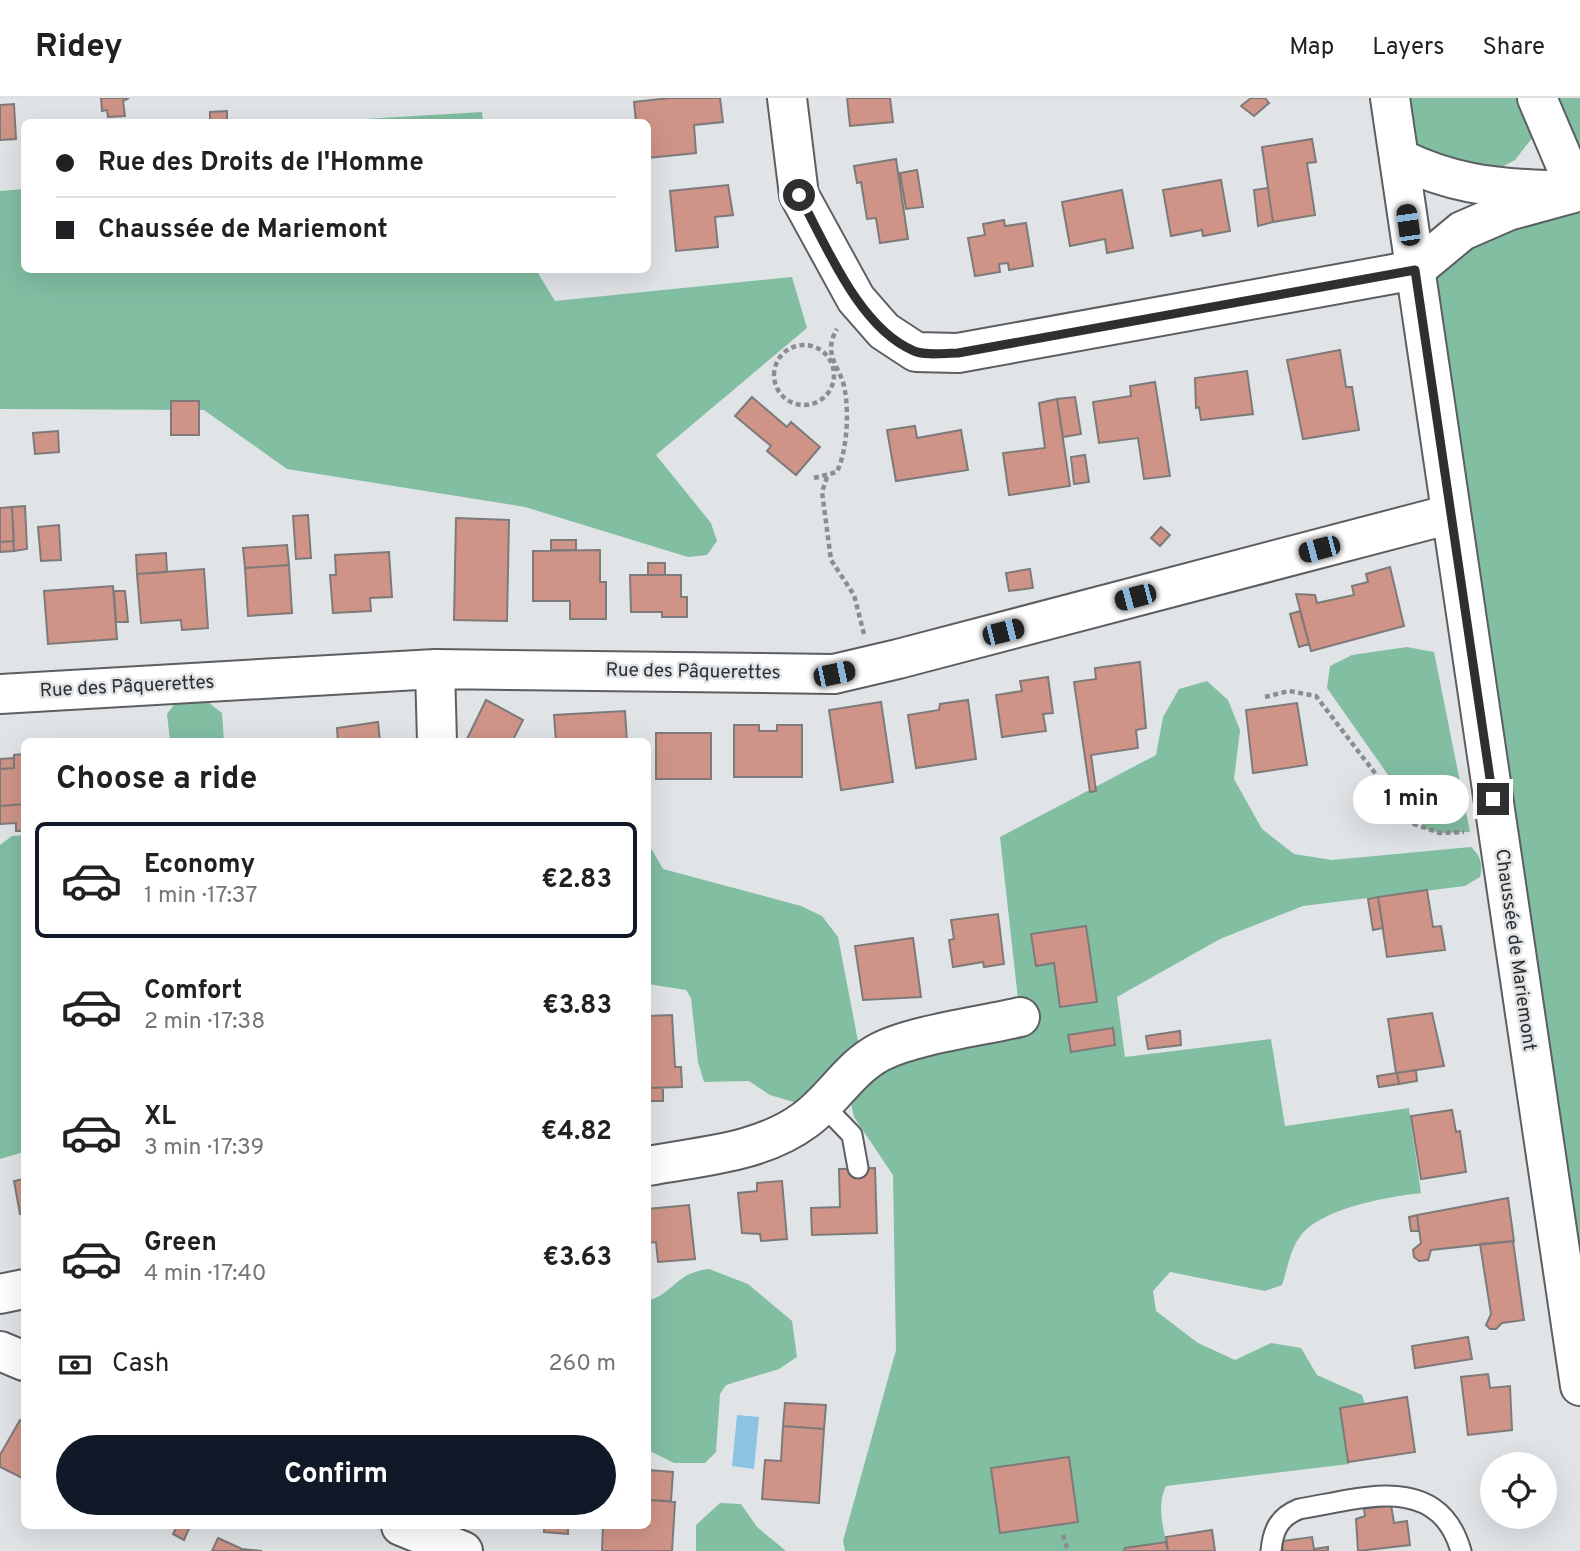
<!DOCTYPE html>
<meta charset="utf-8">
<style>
body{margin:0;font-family:Overpass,sans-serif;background:#f2f2f2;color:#202124;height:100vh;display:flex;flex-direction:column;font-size:26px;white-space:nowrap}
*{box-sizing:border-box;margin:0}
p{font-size:23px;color:#757577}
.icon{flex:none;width:38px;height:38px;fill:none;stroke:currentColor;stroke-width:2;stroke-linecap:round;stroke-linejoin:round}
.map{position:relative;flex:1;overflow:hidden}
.panel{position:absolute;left:21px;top:640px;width:630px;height:791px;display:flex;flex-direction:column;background:#fff;border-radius:10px;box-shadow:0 7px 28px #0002}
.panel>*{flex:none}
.top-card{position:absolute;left:21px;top:21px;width:630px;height:154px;border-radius:10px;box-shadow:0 7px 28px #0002;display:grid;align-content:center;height:154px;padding:0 35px;background:#fff}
.tools{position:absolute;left:1480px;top:1354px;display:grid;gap:14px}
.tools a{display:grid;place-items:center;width:77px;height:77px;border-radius:50%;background:#fff;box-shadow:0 7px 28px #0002;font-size:35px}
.end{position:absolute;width:32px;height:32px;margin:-16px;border:9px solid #2e2f30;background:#fff;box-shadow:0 0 0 4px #fff}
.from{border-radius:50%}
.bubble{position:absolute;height:49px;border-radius:24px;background:#fff;box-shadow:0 7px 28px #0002;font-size:23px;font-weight:700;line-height:49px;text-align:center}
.car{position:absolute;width:21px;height:42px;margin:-21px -10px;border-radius:9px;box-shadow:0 0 5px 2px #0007;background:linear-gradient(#222 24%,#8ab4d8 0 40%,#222 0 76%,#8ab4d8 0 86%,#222 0)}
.top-card b{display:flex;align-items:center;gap:24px;height:66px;font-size:26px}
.top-card b+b{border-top:2px solid #e0e0e0}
.top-card i{width:18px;height:18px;background:#202124}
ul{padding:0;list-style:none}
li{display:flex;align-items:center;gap:21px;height:116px;margin:0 14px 10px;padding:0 21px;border:4px solid transparent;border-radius:10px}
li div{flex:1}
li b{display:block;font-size:26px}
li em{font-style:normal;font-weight:700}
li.current{border-color:#111827}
li>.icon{width:63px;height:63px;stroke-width:1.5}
h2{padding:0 35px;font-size:32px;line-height:84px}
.pay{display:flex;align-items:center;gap:18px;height:77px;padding:0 35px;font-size:26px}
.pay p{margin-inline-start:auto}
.cta{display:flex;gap:14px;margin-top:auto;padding:14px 35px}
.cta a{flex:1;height:80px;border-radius:42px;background:#111827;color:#fff;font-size:28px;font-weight:700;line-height:80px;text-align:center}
header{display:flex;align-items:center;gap:42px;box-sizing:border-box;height:98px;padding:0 35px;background:#fff;border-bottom:2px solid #e0e0e0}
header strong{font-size:33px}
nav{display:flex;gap:38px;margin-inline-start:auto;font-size:24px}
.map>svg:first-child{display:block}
</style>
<header>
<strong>Ridey</strong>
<nav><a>Map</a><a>Layers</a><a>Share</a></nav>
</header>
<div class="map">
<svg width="1580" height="1453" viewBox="0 0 1580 1453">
<rect width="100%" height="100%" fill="#e1e4e7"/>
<path fill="#81bea2" d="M1390 0H1534L1530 4 1532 40 1515 62 1470 86 1399 60Z
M1537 0H1580V1288L1415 172 1576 94Z
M482 14 483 24H331V23Z
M24 91V172H536L555 203 792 179 807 230 656 357 711 425 717 443 707 457 688 459 525 409 287 371 204 312 0 311V93Z
M1407 549 1434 554 1470 734 1440 735 1426 731 1327 590 1330 568 1352 557Z
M1207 583 1228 602 1240 632 1234 681 1262 731 1294 756 1332 762 1471 749C1481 758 1483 767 1480 779L1465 788 1303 808 1220 841 1117 899 1125 959 1271 941 1285 1028 1409 1010 1421 1095C1388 1099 1319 1110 1299 1140 1290 1152 1287 1173 1282 1187L1265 1193 1170 1174 1153 1193 1156 1213 1198 1245 1235 1262 1271 1245 1301 1250 1317 1277 1362 1297 1366 1310 1341 1314 1349 1366 1166 1388C1156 1408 1164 1432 1168 1453H845L843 1443 896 1252 893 1077 854 1019 850 1001 797 1005 770 997 749 983 704 984 698 964 691 900 686 892 648 886V745L663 771 801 808 822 818 838 839 862 964 1020 919 1000 739 1156 657 1163 619 1179 591Z
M176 604H208L222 615 224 644H170L167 616Z
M24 737V1054L0 1061V747L12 738Z
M709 1171 748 1186 792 1223 797 1259 779 1271 726 1287 720 1296 716 1354 705 1365H674L648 1352V1203C677 1193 675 1175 709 1171Z
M720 1405 741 1406 757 1429 786 1453H696V1427Z"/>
<path fill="#8cc3e4" d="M737 1317 759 1319 754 1371 732 1368Z"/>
<path fill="#cf9487" stroke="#7e7a79" stroke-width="2" d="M101 0H129L123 3 125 18 108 19 107 12 102 13Z
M670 0H720L723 24 694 27 696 55 648 60V24H636L634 4Z
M847 0H890L893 24 850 28Z
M1251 0H1265L1269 5 1254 18 1241 8Z
M14 6 16 41 0 42V7Z
M227 13V24H210V14Z
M1312 41 1316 64 1307 65 1315 117 1273 124 1262 49Z
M896 61 908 141 880 145 876 120 867 121 861 84 857 85 854 68Z
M917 72 923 109 906 111 900 75Z
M1221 82 1230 133 1203 138 1202 132 1171 138 1163 92Z
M728 87 733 117 715 119 718 149 676 153 670 93Z
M1268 90 1273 124 1258 128 1254 92Z
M1122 92 1133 150 1107 155 1105 141 1070 148 1062 104Z
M1004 122 1005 128 1026 125 1033 168 1009 172 1008 165 999 166 1000 174 975 178 968 140 985 137 983 126Z
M1340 252 1346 289H1352L1359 332 1303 341 1287 262Z
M1247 273 1253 316 1201 322 1199 309 1196 310 1195 280Z
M1155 284 1170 378 1144 381 1138 340 1099 345 1093 304 1131 298 1130 288Z
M752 299 787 329 791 324 820 349 796 377 767 353 771 348 735 318Z
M1075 299 1081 336 1063 339 1057 301Z
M1057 301 1070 388 1009 397 1003 355 1045 350 1039 305Z
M171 303H199V337H171Z
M915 328 917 340 961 332 968 372 896 383 887 332Z
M58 333 59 354 35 356 33 335Z
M1085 357 1089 384 1074 386 1071 359Z
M25 408 27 451 14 453 12 409Z
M12 409 14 443 0 444V410Z
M308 417 311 460 296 461 293 418Z
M456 420 509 422 507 523 454 522Z
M59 427 61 462 41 463 38 429Z
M1161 429 1170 437 1160 448 1151 440Z
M551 442H576V452H551Z
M13 443 14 453 0 454V444Z
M287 447 289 467 245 470 243 450Z
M600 452V484H606V521H570V503H533V453Z
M389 454 392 499 370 500 371 513 333 515 330 477H336L335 457Z
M166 455 167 474 137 476 136 457Z
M648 465H665V477H648Z
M289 467 292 515 248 518 245 470Z
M1390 469 1404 528 1311 553 1296 496 1315 497 1317 505 1354 497 1352 488 1368 484 1366 476Z
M204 471 208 530 182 532 181 522 141 525 137 476Z
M1030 471 1033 490 1009 493 1006 475Z
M630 477H681V499H687V519H662V514H631Z
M113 488 117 541 48 546 44 493Z
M114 493H125L128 524H116Z
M1300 513 1309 546 1299 549 1290 516Z
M1140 564 1146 630 1136 632 1138 650 1091 657 1096 693 1090 694 1074 584 1096 581 1095 570Z
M1048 579 1053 615 1043 616 1046 633 1002 639 996 597 1022 593 1020 583Z
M486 602 523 622 512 644 466 643Z
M968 602 976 661 916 670 908 617 939 612 940 606Z
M881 604 893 684 841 692 829 612Z
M1297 605 1307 667 1253 675 1246 612Z
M625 613 627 644H556L554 617Z
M378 624 380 644H338L337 630Z
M734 627H759V633H777V627H802V679H734Z
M656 635H711V681H656Z
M24 656V706L0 708V671L14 670V657Z
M14 660V670L0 671V661Z
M24 706V733H16V725L0 726V708Z
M1427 792 1433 829 1441 828 1445 852 1387 859 1378 799Z
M1378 799 1383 830 1373 832 1368 801Z
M998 816 1004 866 984 869 983 864 953 869 949 842 954 841 951 822Z
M1086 828 1097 904 1060 909 1054 865 1036 868 1031 836Z
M913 840 921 899 863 902 855 848Z
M1432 915 1444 968 1396 975 1388 921Z
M672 917 675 969H681L682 989 648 990V918Z
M1113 930 1115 947 1071 954 1068 937Z
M1180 933 1181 947 1148 951 1146 938Z
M1416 972 1417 983 1399 986 1397 975Z
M1397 975 1399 986 1379 989 1377 978Z
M648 990H663V1003H648Z
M1452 1012 1456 1034 1460 1033 1466 1074 1421 1081 1411 1018Z
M875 1070 877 1135 812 1137 811 1110 840 1109 839 1071Z
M24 1081V1115L20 1116 14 1083Z
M782 1083 787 1141 761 1143 760 1136 742 1135 738 1095 757 1093V1085Z
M1508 1100 1514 1143 1431 1152 1428 1162 1419 1163 1414 1159 1413 1152 1421 1145 1417 1117Z
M689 1107 695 1161 658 1164 656 1144 648 1145V1111Z
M1417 1117 1419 1133H1411L1409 1119Z
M1513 1143 1524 1222 1502 1225 1496 1231H1490L1486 1227 1491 1216 1480 1146Z
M1468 1239 1472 1261 1415 1270 1412 1248Z
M1488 1276 1490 1290 1510 1288 1512 1332 1468 1337 1461 1279Z
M1407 1299 1415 1354 1348 1364 1340 1310Z
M785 1305 826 1307 824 1331 783 1328Z
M20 1322 24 1325V1381L0 1369V1357Z
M783 1328 824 1331 819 1405 762 1401 765 1362 781 1363Z
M1069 1359 1078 1424 1000 1435 991 1370Z
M648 1372 673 1374 671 1403 648 1402Z
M648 1402 675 1404 672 1453H602L603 1428H648Z
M1391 1407 1394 1425 1407 1423 1410 1447 1358 1453 1356 1421 1365 1418 1364 1411Z
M177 1428H190L184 1442 173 1436Z
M544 1428H568V1436L544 1434Z
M1212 1432 1215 1453H1168L1166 1439Z
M1312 1439 1314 1451 1328 1449V1453H1283L1282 1443Z
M218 1440 242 1451 262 1453H212Z
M1166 1444 1168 1453H1124L1125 1450Z"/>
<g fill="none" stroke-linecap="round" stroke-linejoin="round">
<g stroke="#5c5e61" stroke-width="23">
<path id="lane" d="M823 1007 852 1037 858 1070
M1271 1453C1273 1432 1279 1419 1299 1411 1360 1401 1438 1373 1461 1453"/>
</g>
<g stroke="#5c5e61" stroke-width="42">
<path id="street" d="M787 0 799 97 856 201 884 233 916 254 958 255 1415 172 1462 133 1508 113 1577 94
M1537 0 1577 94
M1399 60C1449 85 1491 90 1546 92
M435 571 437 644
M0 596 435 571 834 576 898 561 1451 416
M648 1068C700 1058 761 1055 805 1022 833 1002 849 970 880 954 912 937 982 928 1020 919
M0 1196 24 1191
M0 1253 24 1263
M401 1428 463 1453"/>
</g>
<g stroke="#5c5e61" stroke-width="42">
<path id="secondary" d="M1390 0 1580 1288"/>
</g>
<path stroke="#8b8d8f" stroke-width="4.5" stroke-dasharray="5 3.5" stroke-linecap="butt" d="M774 277a30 30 0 1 1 60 0a30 30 0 1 1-60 0Z
M827 379 822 394 831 462 854 497 864 536
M814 380 837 374C847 352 849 317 845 293 842 270 821 257 837 231
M1265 599 1289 593 1316 598 1414 726 1440 735 1464 734
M1063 1437 1068 1453"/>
<use href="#lane" stroke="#fff" stroke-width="19"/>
<use href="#street" stroke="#fff" stroke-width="38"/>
<use href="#secondary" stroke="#fff" stroke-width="38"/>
</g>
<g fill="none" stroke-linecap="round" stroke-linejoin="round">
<path stroke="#2e2f30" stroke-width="9" d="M799 97C826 147 859 230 914 253 926 258 945 255 958 255L1415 172 1493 701"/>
</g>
<g text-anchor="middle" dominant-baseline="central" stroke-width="5" stroke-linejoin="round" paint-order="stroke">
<g font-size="19" fill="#2e2f30" stroke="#e1e4e7">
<text transform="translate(693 574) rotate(1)">Rue des Pâquerettes</text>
<text transform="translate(127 589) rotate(-3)">Rue des Pâquerettes</text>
<text transform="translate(1515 852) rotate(82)">Chaussée de Mariemont</text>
</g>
</g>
</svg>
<div class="tools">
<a><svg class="icon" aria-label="locate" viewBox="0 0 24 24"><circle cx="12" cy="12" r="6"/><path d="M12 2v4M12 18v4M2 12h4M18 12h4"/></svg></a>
</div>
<i class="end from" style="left:799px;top:97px"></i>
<i class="end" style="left:1493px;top:701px"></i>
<div class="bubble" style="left:1353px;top:677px;width:116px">1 min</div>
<i class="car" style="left:1408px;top:127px;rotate:352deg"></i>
<i class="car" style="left:1319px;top:451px;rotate:255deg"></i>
<i class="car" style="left:1135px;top:499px;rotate:255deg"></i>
<i class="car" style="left:1003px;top:534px;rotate:76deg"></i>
<i class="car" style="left:834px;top:576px;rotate:78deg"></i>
<div class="top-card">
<b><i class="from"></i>Rue des Droits de l'Homme</b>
<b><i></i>Chaussée de Mariemont</b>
</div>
<section class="panel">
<h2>Choose a ride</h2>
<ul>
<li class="current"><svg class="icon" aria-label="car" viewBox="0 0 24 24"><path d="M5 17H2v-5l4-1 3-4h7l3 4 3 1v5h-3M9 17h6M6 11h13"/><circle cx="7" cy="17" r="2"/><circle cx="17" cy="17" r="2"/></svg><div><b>Economy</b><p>1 min · 17:37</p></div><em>€2.83</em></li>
<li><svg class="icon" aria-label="car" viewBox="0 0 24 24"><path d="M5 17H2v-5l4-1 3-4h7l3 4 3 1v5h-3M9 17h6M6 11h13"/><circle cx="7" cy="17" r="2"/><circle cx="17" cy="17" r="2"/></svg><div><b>Comfort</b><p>2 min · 17:38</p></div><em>€3.83</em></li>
<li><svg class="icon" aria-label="car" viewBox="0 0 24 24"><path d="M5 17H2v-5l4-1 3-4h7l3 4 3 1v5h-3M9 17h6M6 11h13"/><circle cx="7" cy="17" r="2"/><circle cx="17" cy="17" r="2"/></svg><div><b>XL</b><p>3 min · 17:39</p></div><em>€4.82</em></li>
<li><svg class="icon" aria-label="car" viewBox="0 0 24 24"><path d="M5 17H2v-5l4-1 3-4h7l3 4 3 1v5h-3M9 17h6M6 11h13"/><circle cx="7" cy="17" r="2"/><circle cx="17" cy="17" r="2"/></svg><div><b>Green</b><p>4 min · 17:40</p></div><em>€3.63</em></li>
</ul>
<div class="pay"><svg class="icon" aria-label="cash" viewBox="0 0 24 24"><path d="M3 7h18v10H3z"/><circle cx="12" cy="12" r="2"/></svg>Cash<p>260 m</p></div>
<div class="cta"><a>Confirm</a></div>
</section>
</div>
